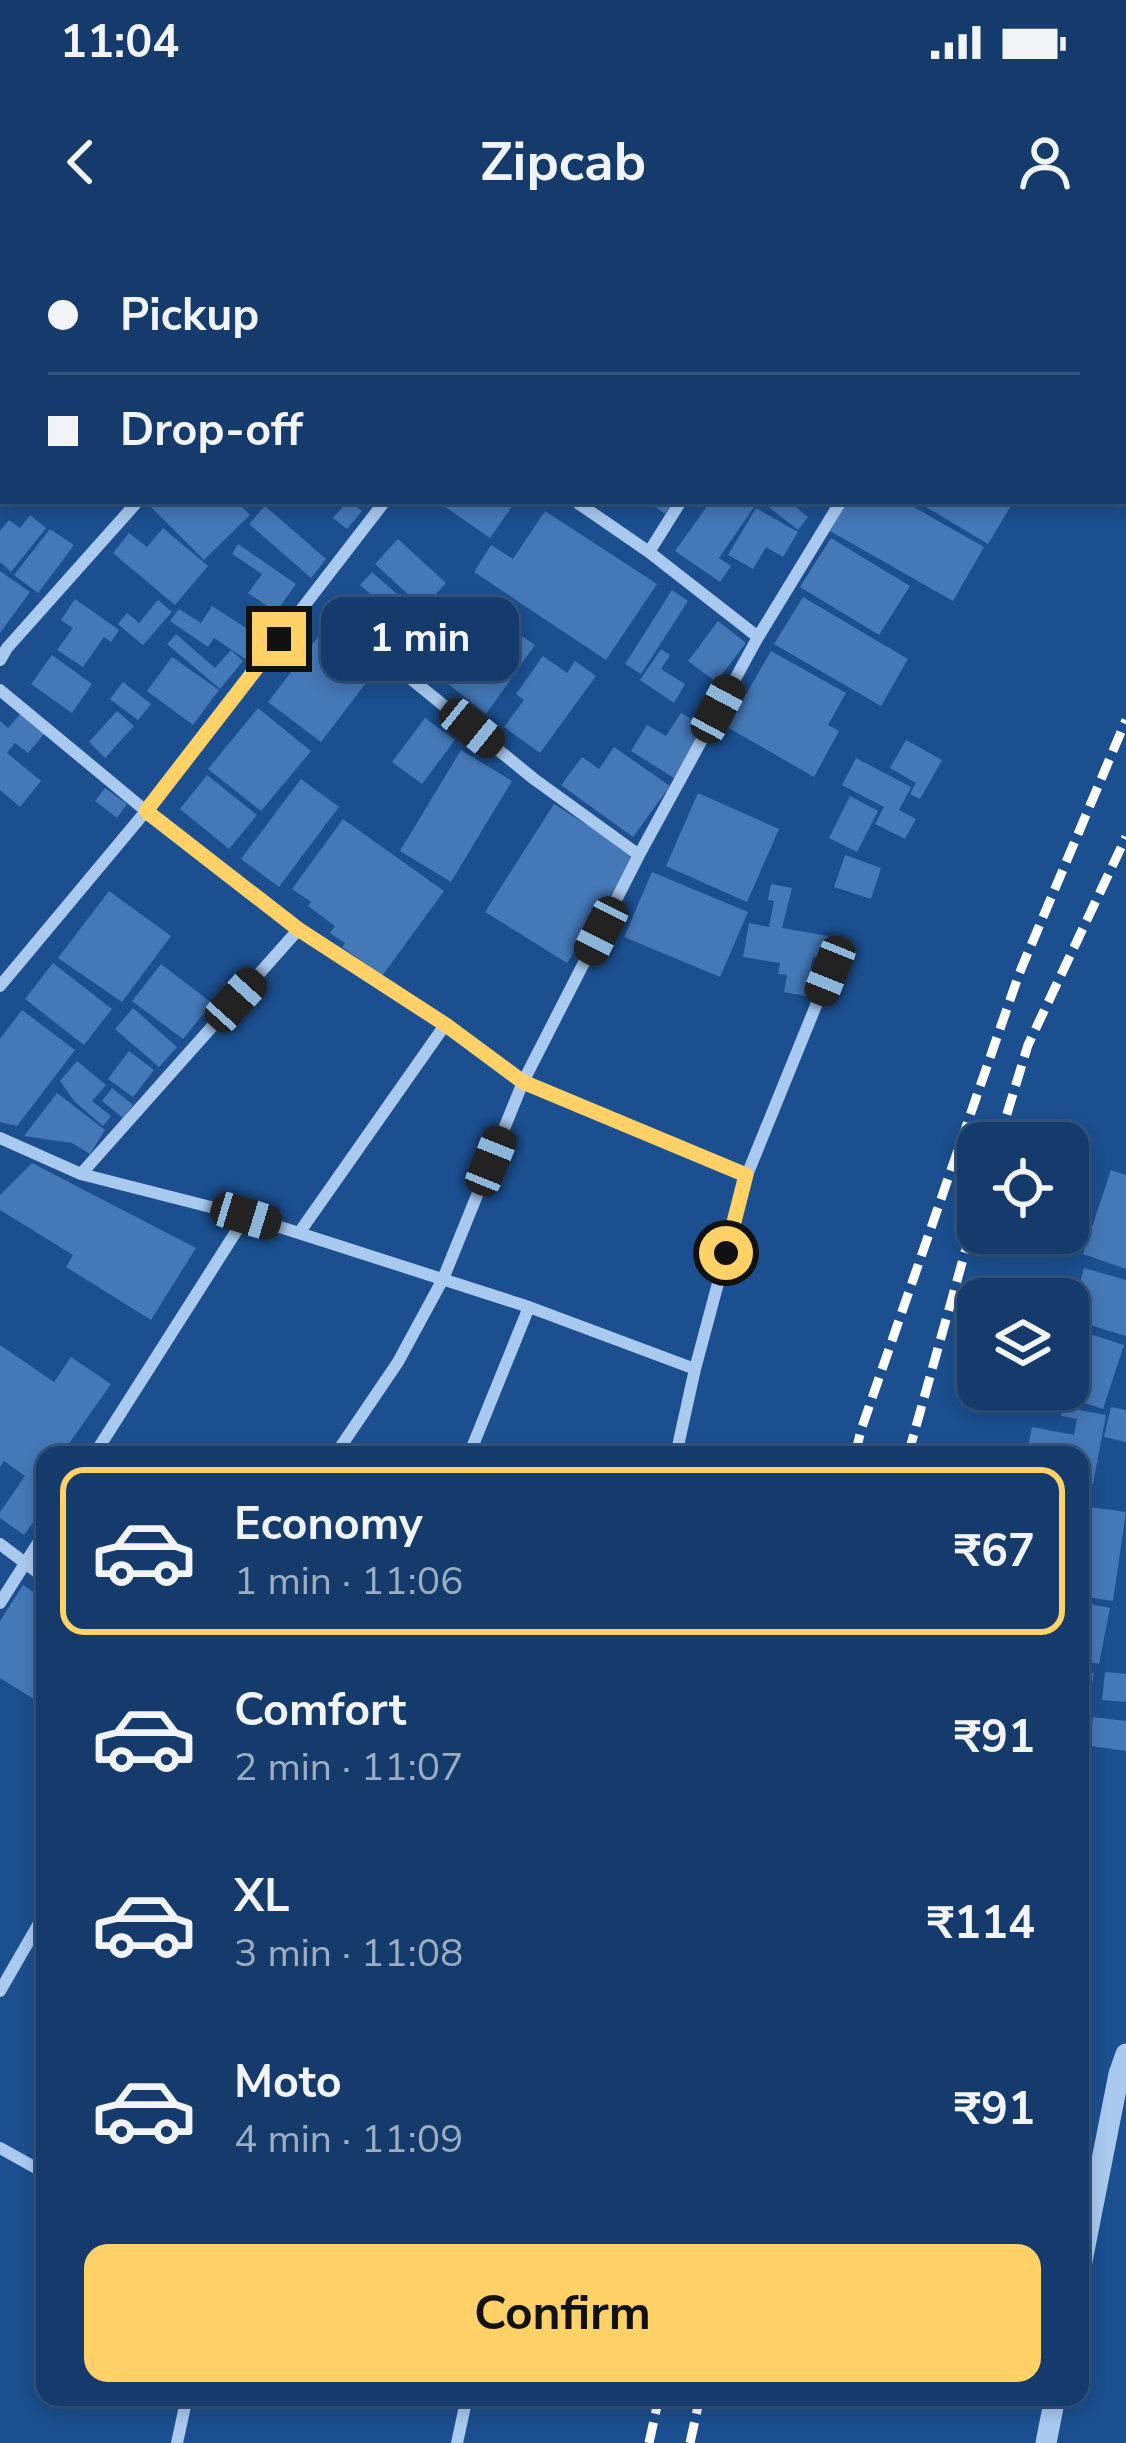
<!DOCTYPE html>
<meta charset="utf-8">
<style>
body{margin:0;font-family:"Nunito Sans",sans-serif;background:#214673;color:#f1f3f6;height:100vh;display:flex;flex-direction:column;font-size:45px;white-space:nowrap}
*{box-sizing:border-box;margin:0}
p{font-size:39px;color:#9dadc1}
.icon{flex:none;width:66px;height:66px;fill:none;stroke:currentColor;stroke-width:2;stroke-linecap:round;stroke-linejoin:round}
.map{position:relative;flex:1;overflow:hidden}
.drawer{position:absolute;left:36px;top:1206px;width:1053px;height:960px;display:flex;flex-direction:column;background:#143b6b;border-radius:24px;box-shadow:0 6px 18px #0003,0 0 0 3px #33557e}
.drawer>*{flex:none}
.banner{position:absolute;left:0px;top:0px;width:1128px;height:264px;box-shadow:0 6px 18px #0003,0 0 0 3px #33557e;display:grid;align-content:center;height:264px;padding:0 48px;background:#143b6b}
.buttons{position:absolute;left:957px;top:882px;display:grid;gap:24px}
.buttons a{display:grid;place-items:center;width:132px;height:132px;border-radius:24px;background:#143b6b;box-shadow:0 6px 18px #0003,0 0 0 3px #33557e;font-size:60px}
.end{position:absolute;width:54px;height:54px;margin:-27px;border:15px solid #ffd166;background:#111;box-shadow:0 0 0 6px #111}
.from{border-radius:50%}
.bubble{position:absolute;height:84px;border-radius:24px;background:#143b6b;box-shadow:0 6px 18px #0003,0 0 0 3px #33557e;font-size:39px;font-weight:700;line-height:84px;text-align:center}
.car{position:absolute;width:36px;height:72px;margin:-36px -18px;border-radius:15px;box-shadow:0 0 9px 3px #0007;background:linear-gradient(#222 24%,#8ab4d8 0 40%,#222 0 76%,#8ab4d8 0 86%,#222 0)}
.banner b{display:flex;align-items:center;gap:42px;height:114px;font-size:45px}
.banner b+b{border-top:3px solid #33557e}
.banner i{width:30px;height:30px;background:#f1f3f6}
ul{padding:21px 0 0;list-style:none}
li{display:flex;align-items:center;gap:36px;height:168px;margin:0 24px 18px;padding:0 24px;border:6px solid transparent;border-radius:24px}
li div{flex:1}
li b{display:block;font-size:45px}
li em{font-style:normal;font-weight:700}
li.current{border-color:#ffd166}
li>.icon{width:108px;height:108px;stroke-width:1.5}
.action{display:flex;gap:24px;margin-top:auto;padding:24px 48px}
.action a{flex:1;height:138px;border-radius:24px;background:#ffd166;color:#111;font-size:48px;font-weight:700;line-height:138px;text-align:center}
.status{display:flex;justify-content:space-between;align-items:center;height:84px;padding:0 60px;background:#143b6b;direction:ltr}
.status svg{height:33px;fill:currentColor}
header{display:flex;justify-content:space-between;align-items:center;height:156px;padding:0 48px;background:#143b6b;font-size:54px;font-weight:700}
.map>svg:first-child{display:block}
</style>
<div class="status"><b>11:04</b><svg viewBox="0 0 49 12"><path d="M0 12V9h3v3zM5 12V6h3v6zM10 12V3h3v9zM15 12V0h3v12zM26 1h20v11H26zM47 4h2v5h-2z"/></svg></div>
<header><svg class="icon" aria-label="back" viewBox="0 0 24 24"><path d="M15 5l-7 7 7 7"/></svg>Zipcab<svg class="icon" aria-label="person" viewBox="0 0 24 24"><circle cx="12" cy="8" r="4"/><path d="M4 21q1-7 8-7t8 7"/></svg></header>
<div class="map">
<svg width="1126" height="2203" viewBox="0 0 1126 2203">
<rect width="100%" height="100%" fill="#1b4f8f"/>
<path fill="#4478b7" d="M145 261H236L250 275 204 320Z
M348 261 362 271 347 289 333 278Z
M437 261H516L490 298Z
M647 261H674L665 274Z
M711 261H744L754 267 719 318 731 326 720 342 675 311Z
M761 261H794L792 264 808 277 798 290Z
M847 261H903L984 307 953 361 830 291Z
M916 261H1014L988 304Z
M265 266 326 319 311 338 249 284Z
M756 268 798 292 783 317 766 307 753 329 728 315Z
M545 271 657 344 606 420 474 332 491 305 513 319Z
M30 275 46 288 11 332 0 322V291L9 280 20 288Z
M163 288 208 326 175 365 113 313 129 293 147 307Z
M50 289 74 305 38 353 14 335Z
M831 298 910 346 879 395 800 347Z
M398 299 446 343 423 368 375 324Z
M238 304 296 344 276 372 248 353 262 334 232 314Z
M0 331 30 352 0 393Z
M372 332 406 362 394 375 360 345Z
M672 350 688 361 641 434 625 424Z
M803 357 908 419 881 466 774 404Z
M348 358 371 375 359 391 396 418 379 440 372 435 321 502 268 462Z
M75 359 119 390 111 402 104 397 83 427 57 410 73 388 61 380Z
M158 360 172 372 143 405 118 384 127 373 139 383Z
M212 366 262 398 247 420 214 398 208 407 170 381 179 369 201 383Z
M498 380 535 405 486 474 448 444Z
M718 381 746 403 716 442 688 421Z
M176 394 215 428 231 410 243 421 220 449 167 404Z
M661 409 670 415 661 429 685 444 674 463 640 440Z
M771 411 846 453 828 485 839 491 814 537 727 487Z
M52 415 92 444 72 473 31 444Z
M543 416 567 433 575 421 596 436 540 513 504 487 524 460 516 454Z
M172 417 219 450 193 485 147 451Z
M123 442 151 464 138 480 110 459Z
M258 468 311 511 261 571 208 529Z
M117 471 134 486 105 518 89 502Z
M21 473 45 493 28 513 15 503 7 513 41 541 20 567 0 550V481L8 488Z
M681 473 706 488 674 538 631 511 647 485 666 496Z
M425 478 455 500 422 544 392 522Z
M906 500 942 520 920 559 910 554 916 543 890 528Z
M614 507 670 546 633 597 561 545 582 517 599 529Z
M461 510 512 541 451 642 400 611Z
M856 518 911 547 899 570 916 579 905 599 875 584 884 567 842 545Z
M207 535 257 575 229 609 180 569Z
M301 539 339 567 279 647 241 619Z
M105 548 127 564 117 578 95 561Z
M698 553 779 589 747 662 666 626Z
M850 556 878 571 857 612 829 598Z
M554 564 636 616 567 723 485 672Z
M343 579 444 651 382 736 342 707 345 703 330 693 335 686 308 666 311 662 292 649Z
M845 615 881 628 871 659 834 647Z
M652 632 748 672 720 737 624 697Z
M771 644 792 648 782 688 828 696 823 719 813 717 806 756 784 752 787 735 778 734 780 723 743 717 749 683 769 687 774 661 768 660Z
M109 651 171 696 122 762 58 718Z
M53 723 112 769 84 805 25 759Z
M161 724 212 763 183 799 132 761Z
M133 768 177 807 159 827 115 789Z
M22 770 75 810 17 886 0 882V799Z
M129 811 154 830 133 857 108 839Z
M77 821 106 845 92 861 111 876 103 886 75 862 60 841Z
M112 848 133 865 123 878 102 861Z
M57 853 105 890 90 914 72 903 24 896Z
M32 923 196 1008 151 1080 66 1027 73 1015 0 970V955Z
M1111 930 1126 935V1029L1083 1014Z
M1084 1028 1126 1040V1096L1070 1079Z
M1068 1087 1124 1105 1103 1169 1043 1150 1068 1149Z
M0 1105 54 1142 71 1117 111 1144 61 1215H45V1266L24 1295 0 1278V1272L25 1236 4 1221 0 1227Z
M1063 1167 1106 1175 1093 1244 1080 1242V1215H1026L1032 1187 1074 1195 1077 1179 1061 1176Z
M1111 1167 1126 1170V1202L1104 1197Z
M1090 1267 1126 1272 1113 1361 1080 1356V1274L1089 1275Z
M23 1345 45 1360V1466L0 1438V1381Z
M1080 1362 1110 1368 1099 1424 1080 1420Z
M1080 1431 1094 1433 1082 1499H1080Z
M1105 1432 1126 1434V1462L1102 1460Z
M1093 1477 1126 1481V1511L1090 1506Z"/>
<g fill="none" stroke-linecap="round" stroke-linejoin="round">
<path stroke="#a9c9ee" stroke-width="12" d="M228 0 231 3
M0 1 3 4
M345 3 347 0
M577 3 580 0
M837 3 839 0
M1000 3 1002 0
M0 165 3 167
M575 261 649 312 758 397
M649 312 681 261
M0 420 7 408 138 261
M410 438 534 539 639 615
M0 450 146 571 298 690
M0 746 146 571 385 261
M0 898 81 934 246 976 529 1067 695 1129
M81 934 298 690 445 785 523 842 747 935
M299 993 445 785
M94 1215 246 976
M335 1215 398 1122 443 1039 523 842 639 615 758 397 841 261
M469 1215 529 1067
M676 1215 695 1129 747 935 830 731
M0 1304 45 1338
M0 1363 45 1292
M0 1751 45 1673
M0 1908 45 1933
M177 2203 187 2157
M457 2203 467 2157"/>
<path stroke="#a9c9ee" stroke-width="21" d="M1080 2031 1119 1834 1126 1814
M1046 2203 1055 2157"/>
<path stroke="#fff" stroke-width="9" stroke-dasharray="21 9" stroke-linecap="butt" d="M998 903 1028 805 1126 597
M855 1215 861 1190 1019 734 1126 480
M908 1215 978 966
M649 2203 659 2157
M690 2203 700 2157"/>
</g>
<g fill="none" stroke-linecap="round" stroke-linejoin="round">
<path stroke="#ffd166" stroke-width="15" d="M279 399 146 571 298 689 446 785 523 842 746 935 726 1013"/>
</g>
</svg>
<div class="buttons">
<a><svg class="icon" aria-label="locate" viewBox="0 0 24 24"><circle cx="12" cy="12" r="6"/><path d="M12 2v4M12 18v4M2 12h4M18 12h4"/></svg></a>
<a><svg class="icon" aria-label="layers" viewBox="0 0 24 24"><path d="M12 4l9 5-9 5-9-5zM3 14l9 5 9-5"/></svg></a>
</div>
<i class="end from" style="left:726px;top:1013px"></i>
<i class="end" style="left:279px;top:399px"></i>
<div class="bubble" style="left:321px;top:357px;width:198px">1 min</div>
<i class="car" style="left:718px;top:469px;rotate:28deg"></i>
<i class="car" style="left:472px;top:488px;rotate:129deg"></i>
<i class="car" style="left:601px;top:691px;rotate:207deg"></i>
<i class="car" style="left:830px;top:731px;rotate:202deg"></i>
<i class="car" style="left:236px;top:760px;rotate:42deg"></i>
<i class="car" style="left:491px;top:921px;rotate:22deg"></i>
<i class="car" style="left:246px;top:976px;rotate:107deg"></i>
<div class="banner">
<b><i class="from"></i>Pickup</b>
<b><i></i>Drop-off</b>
</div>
<section class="drawer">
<ul>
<li class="current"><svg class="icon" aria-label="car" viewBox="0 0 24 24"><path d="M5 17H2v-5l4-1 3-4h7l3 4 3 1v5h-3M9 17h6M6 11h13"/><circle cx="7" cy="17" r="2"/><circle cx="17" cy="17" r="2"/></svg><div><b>Economy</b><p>1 min · 11:06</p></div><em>₹67</em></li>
<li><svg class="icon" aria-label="car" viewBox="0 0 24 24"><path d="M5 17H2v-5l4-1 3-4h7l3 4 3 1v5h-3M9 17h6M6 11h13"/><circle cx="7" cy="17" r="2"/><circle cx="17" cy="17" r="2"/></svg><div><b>Comfort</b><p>2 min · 11:07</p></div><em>₹91</em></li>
<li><svg class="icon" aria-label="car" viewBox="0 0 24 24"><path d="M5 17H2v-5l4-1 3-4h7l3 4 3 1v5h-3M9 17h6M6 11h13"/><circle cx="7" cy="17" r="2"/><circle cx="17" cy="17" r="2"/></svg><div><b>XL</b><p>3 min · 11:08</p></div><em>₹114</em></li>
<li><svg class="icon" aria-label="car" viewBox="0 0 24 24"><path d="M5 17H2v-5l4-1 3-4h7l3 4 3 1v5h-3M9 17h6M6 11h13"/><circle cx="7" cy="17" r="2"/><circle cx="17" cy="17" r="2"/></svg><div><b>Moto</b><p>4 min · 11:09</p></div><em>₹91</em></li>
</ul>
<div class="action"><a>Confirm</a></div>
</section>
</div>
